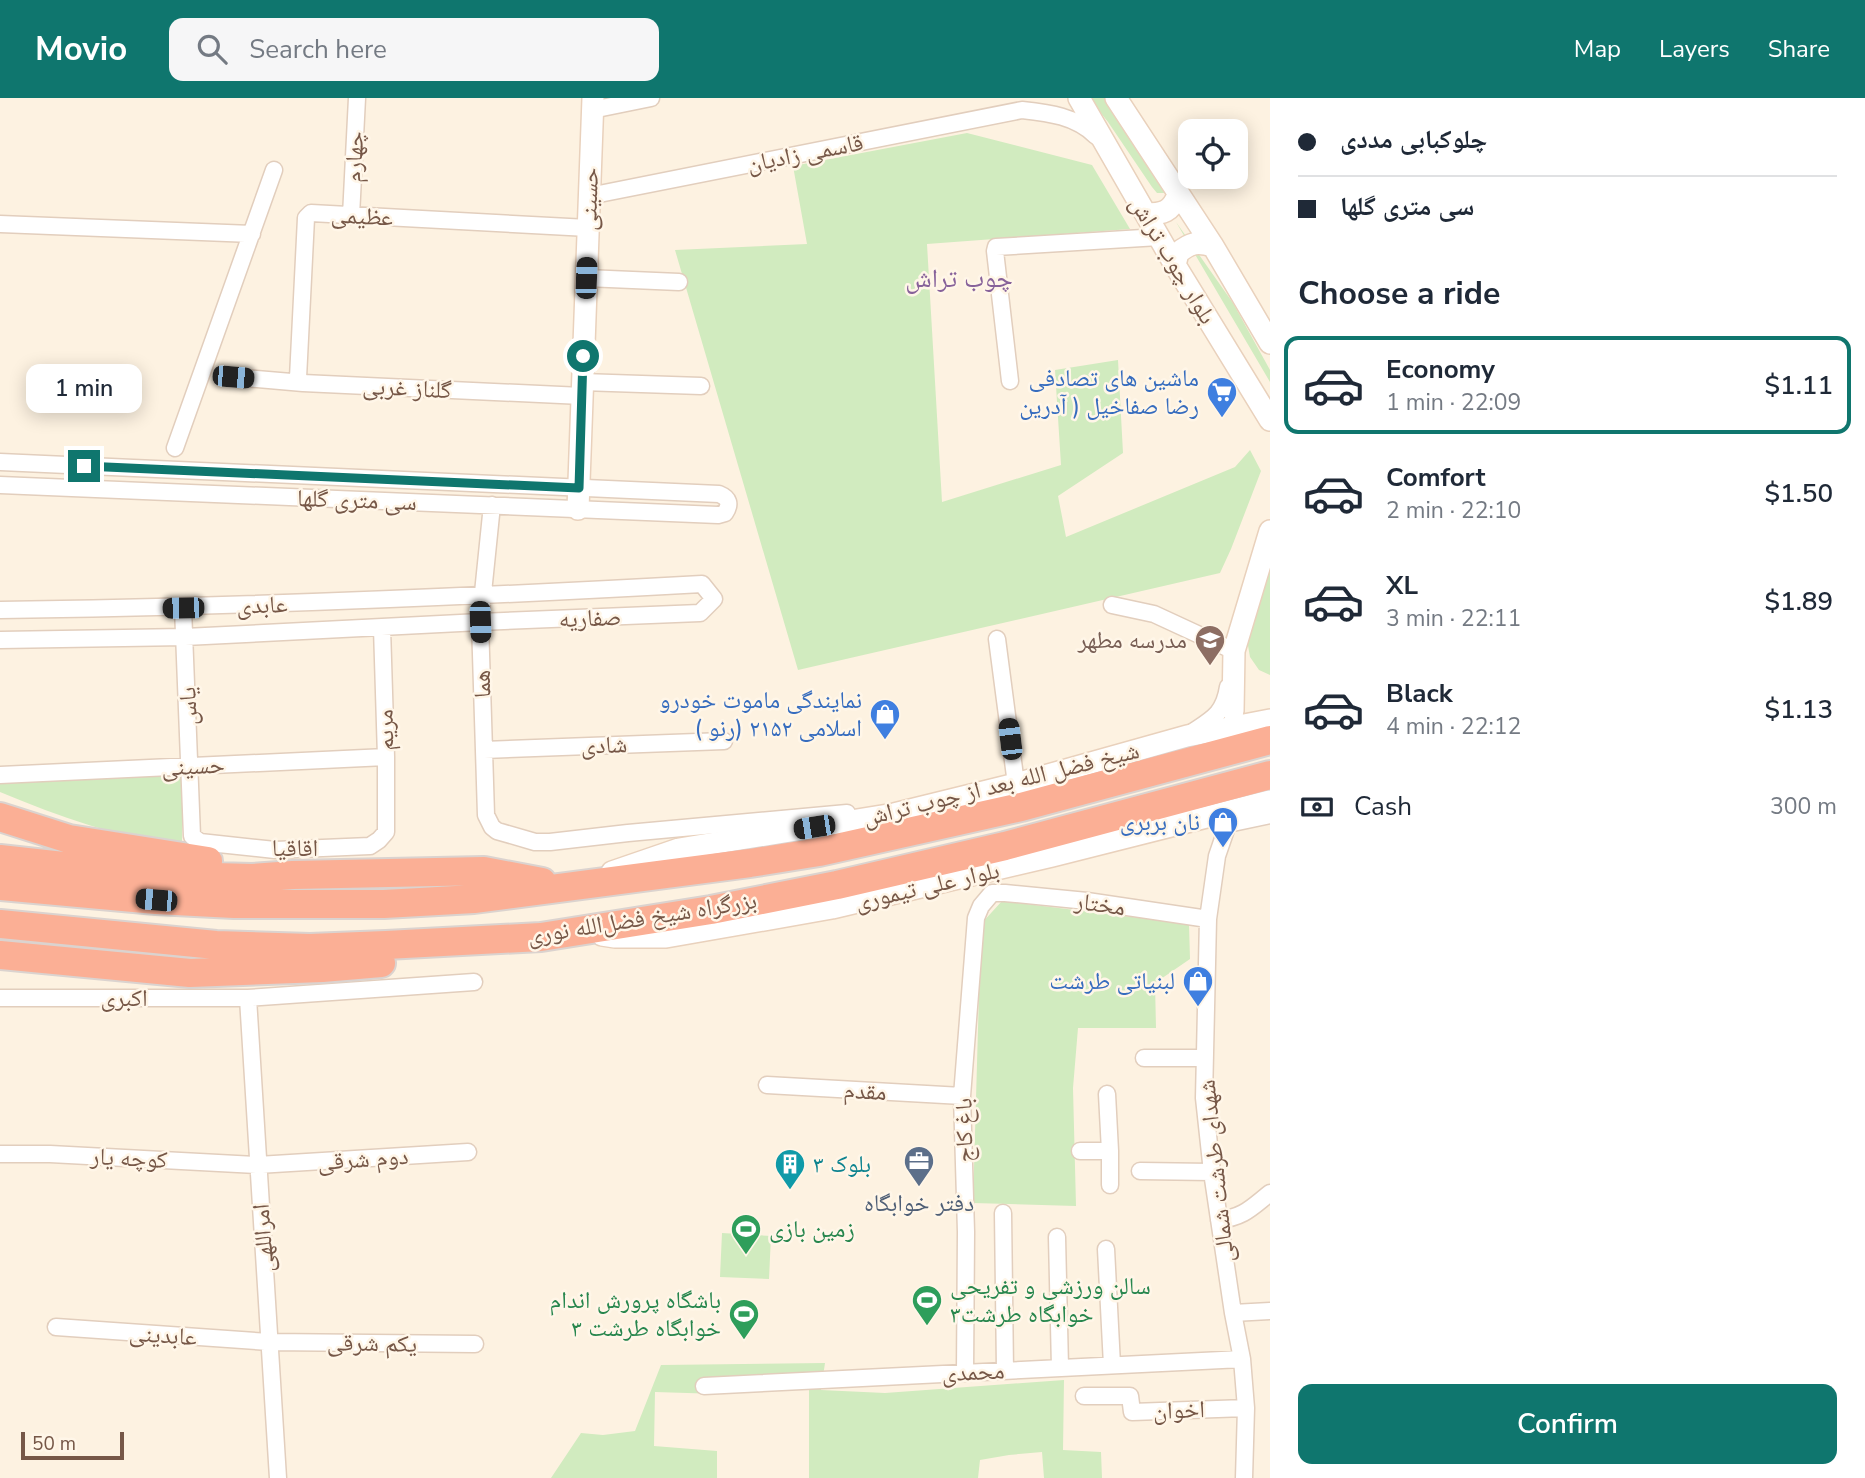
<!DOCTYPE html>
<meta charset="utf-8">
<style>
body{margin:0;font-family:"Nunito Sans","Noto Naskh Arabic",sans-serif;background:#f6f6f7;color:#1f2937;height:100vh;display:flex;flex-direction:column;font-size:26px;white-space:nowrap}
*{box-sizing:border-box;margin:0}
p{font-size:23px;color:#747a83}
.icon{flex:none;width:38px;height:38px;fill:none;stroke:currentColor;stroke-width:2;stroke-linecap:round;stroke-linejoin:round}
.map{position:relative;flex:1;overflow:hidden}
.drawer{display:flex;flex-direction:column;background:#fff;width:595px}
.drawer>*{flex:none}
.banner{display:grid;align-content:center;height:154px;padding:0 28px;background:#fff}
.controls{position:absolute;left:1178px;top:21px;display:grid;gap:14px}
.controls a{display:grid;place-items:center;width:70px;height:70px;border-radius:14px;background:#fff;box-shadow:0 4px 18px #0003;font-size:35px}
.scale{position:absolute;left:21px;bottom:18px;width:103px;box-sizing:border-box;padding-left:7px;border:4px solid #765747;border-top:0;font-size:19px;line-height:24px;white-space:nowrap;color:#765747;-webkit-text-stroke:5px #fff6e8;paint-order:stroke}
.end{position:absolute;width:32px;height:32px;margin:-16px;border:9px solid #0f766e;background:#fff;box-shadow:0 0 0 4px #fff}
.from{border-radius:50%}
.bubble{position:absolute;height:49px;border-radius:14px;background:#fff;box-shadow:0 4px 18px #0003;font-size:23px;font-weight:600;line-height:49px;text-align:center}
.car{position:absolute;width:21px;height:42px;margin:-21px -10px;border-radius:9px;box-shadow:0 0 5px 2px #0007;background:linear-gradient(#222 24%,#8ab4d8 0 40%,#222 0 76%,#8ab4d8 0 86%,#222 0)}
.banner b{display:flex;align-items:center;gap:24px;height:66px;font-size:26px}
.banner b+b{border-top:2px solid #e0e1e3}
.banner i{width:18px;height:18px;background:#1f2937}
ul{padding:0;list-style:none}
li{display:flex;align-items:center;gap:21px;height:98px;margin:0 14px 10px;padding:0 14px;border:4px solid transparent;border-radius:14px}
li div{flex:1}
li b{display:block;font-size:26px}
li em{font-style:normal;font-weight:600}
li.active{border-color:#0f766e}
li>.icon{width:63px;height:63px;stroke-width:1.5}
h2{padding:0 28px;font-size:32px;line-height:84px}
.pay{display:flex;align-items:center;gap:18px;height:77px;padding:0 28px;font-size:26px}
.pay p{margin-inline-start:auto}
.action{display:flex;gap:14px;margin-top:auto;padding:14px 28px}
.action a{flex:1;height:80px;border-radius:14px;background:#0f766e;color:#fff;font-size:28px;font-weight:600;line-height:80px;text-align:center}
header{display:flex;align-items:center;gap:42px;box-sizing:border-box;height:98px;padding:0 35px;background:#0f766e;color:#fff}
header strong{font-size:33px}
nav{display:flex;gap:38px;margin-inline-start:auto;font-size:24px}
.search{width:490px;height:63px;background:#f6f6f7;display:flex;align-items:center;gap:18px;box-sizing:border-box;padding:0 24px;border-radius:14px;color:#747a83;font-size:26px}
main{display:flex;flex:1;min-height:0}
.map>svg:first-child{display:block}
</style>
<header>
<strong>Movio</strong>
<div class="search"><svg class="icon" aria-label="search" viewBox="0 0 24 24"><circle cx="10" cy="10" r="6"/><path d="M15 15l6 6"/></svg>Search here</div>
<nav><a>Map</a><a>Layers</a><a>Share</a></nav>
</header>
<main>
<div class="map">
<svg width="1270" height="1380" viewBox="0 0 1270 1380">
<rect width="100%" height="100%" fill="#fdf2e1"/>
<path fill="#d1ebbf" d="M1089 0H1105L1118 16 1165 89 1164 95H1157L1152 89 1108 24Z
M967 35 1092 67 1130 131 927 146 942 404 1061 367 1055 272 1118 262 1123 355 1058 398 1066 439 1235 369 1250 352 1261 373 1231 451 1220 475 798 572 675 152 807 146 793 68Z
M1176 124 1233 205 1270 272V284Z
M1270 463V577L1259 572 1250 559 1247 542Z
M182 677V752C119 738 59 719 0 694V685Z
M1002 803 1189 826 1190 861 1155 885 1156 930H1078L1073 990 1076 1108 973 1105 981 826Z
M722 1135 771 1138 769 1181 720 1179Z
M825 1265 821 1292 885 1295 1064 1282 1063 1352 1101 1354 1102 1380H1044L1042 1354 1009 1357 980 1362 978 1380H809V1289L721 1282 719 1296 655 1294 654 1348 717 1353V1380H551L581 1335 603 1337 635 1333 661 1267Z"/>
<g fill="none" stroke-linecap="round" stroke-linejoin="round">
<g stroke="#e2cebd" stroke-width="19">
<path id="street" d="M592 12 651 0
M589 98 1022 12C1049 15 1076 18 1096 38
M351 118 357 0
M0 126 252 136
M586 180 679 184
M233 279 303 285 582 298
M1010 283 995 153 996 149 1159 139
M582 284 701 288
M303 285 298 280 306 120 311 115 588 130
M175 350 274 72
M0 364 719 396C729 400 731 406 725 415L718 417 0 387
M492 407 480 524 486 717 492 729 497 733 535 744H550L628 735 847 715
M1112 507 1154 516 1234 553 1233 560
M183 510 192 738 200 744 275 752 370 748 379 742 386 734V659L382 530
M0 512C234 509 468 499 702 486L714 501 700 515 480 524 185 539 0 542
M997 541 1016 686
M1191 635C1212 621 1224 616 1228 589
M484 652 724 643
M0 677 386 659
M1229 722 1228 726 1270 717
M1228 726 1217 758 1208 821 1204 1000 1212 1074 1233 1215 1242 1261 1246 1310 1244 1380
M0 900H248L474 884
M248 900 278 1380
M1144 960H1205
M767 987 962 998
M1080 1053H1110L1107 996
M1110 1053V1087
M0 1056H50L258 1067 468 1054
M1140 1073 1212 1074
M1003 1115 1005 1273
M1219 1122C1244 1119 1251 1110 1270 1095
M1057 1139 1060 1270
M1106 1151 1112 1267
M1233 1215 1270 1213
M56 1229 269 1244 475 1246
M965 1275 966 1134 962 998 976 820 981 808 992 795H1005L1087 803 1208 821
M704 1288 1242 1261
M1084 1298H1130L1132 1314 1246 1310"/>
</g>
<g stroke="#e9d1bc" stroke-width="24">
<path id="secondary" d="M1079 0 1175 167 1270 322
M1116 0 1213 148 1270 245
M1146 116C1163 116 1171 114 1178 97
M1175 167 1178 155C1190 145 1197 143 1213 148
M578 411 593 0
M1233 613 1234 553 1270 433
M612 774 679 751 894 716 1016 686 1187 638 1270 622
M602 837 615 839H666L832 810 1052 758 1270 703"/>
</g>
<g stroke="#dbd3cf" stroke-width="32">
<path id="highway" d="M0 719 69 741 208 763
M0 761 108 773 214 779 252 780 293 777 484 773 542 784
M0 788 156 802 234 806H384L474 801 750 765 819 754 1021 709 1270 642
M0 826 216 847 310 850 386 847 541 839 711 812 837 787 1005 748 1270 677
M0 857 190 875 322 870 381 865"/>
</g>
<use href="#street" stroke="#fff" stroke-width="16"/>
<use href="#secondary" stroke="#fff" stroke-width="21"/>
<use href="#highway" stroke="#fbaf95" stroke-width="28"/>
</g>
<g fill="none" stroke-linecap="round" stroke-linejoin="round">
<path stroke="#0f766e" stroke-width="9" d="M84 368 579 390 583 258"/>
</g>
<defs>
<g id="supermarket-pin" transform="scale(1.575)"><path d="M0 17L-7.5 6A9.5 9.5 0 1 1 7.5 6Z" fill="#3f7fe0" stroke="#fff6e8"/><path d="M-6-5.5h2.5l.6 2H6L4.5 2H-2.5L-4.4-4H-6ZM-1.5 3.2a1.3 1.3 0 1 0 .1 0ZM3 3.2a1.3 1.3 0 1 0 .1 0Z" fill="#fff"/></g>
<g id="school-pin" transform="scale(1.575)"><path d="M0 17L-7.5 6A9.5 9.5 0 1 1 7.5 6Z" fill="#8d6e63" stroke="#fff6e8"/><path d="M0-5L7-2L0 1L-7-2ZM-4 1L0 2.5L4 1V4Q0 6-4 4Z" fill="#fff"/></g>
<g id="shop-pin" transform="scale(1.575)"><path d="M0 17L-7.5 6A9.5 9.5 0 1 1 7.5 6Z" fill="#3f7fe0" stroke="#fff6e8"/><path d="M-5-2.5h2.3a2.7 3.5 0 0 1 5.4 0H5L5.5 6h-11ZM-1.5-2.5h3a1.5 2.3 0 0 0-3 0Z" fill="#fff"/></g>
<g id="office-pin" transform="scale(1.575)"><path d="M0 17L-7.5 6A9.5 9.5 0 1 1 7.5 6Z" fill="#5c6f8a" stroke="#fff6e8"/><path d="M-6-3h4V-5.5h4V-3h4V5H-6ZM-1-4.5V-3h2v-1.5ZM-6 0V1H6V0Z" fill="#fff"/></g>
<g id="building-pin" transform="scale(1.575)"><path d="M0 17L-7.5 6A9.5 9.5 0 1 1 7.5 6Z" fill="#0f9aa8" stroke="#fff6e8"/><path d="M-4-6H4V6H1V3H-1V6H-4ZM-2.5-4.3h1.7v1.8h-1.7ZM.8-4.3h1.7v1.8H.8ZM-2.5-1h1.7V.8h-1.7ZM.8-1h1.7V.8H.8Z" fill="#fff"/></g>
<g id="stadium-pin" transform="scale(1.575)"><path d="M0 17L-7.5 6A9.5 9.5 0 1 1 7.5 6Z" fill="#2e9e5b" stroke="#fff6e8"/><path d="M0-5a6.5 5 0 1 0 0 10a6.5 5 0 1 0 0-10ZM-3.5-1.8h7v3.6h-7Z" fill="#fff"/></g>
</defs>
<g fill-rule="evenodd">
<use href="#supermarket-pin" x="1222" y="294"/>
<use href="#school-pin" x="1210" y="542"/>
<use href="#shop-pin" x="885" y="616"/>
<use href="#shop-pin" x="1223" y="724"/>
<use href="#shop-pin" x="1198" y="883"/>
<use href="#office-pin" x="919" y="1063"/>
<use href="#building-pin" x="790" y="1066"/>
<use href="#stadium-pin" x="746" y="1131"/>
<use href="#stadium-pin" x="927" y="1202"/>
<use href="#stadium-pin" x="744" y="1216"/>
</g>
<g text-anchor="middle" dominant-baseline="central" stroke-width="5" stroke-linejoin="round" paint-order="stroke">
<g font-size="24" fill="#765747" stroke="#fff6e8">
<text transform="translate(805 55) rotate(-11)">قاسمی زادیان</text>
<text transform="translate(354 59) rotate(-87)">چهارم</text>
<text transform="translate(589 101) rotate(-88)">حسینی</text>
<text transform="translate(362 118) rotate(3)">عظیمی</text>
<text transform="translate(1173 162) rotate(59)">بلوار چوب‌ تراش</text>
<text transform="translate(407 290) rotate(3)">گلناز غربی</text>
<text transform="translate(357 402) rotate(2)">سی متری گلها</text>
<text transform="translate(262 507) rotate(-2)">عابدی</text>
<text transform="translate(590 520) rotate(-2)">صفاریه</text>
<text transform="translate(482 586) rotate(-92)">هما</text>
<text transform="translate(188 608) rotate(-92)">یاس</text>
<text transform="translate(385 632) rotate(-91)">مریم</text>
<text transform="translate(604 647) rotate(-2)">شادی</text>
<text transform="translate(193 668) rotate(-3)">حسینی</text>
<text transform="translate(1001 686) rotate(-14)">شیخ فضل الله بعد از چوب تراش</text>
<text x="295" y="750">اقاقیا</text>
<text transform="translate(927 788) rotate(-13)">بلوار علی تیموری</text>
<text transform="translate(1100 806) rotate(8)">مختار</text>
<text transform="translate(642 820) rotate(-9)">بزرگراه شیخ فضل‌الله نوری</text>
<text x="124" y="900">اکبری</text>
<text transform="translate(865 993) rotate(3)">مقدم</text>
<text transform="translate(964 1032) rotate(-91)">باغ کاج</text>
<text transform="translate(129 1060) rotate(3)">کوچه یار</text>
<text transform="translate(363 1061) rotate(-4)">دوم شرقی</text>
<text transform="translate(1216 1073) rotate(-96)">شهدای طرشت شمالی</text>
<text transform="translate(263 1140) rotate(-94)">امراللهی</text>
<text transform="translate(163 1237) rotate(4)">عابدینی</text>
<text transform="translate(372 1245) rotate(1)">یکم شرقی</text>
<text transform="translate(973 1274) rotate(-3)">محمدی</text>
<text transform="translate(1179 1312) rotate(-2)">اخوان</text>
</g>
<g font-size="24" fill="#366cbe" stroke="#fff6e8" text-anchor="end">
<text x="1199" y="280">ماشین های تصادفی<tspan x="1199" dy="28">رضا صفاخیل ( آدرین</tspan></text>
<text x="862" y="602">نمایندگی ماموت خودرو<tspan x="862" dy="28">( رنو) اسلامی ۲۱۵۲</tspan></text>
<text x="1200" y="724">نان بربری</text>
<text x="1175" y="883">لبنیاتی طرشت</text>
</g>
<g font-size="24" fill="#785e54" stroke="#fff6e8" text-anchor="end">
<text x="1187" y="542">مدرسه مطهر</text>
</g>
<g font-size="24" fill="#0d838f" stroke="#fff6e8" text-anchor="start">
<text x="813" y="1066">بلوک ۳</text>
</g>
<g font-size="24" fill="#4e5e75" stroke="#fff6e8">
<text x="919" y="1105">دفتر خوابگاه</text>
</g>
<g font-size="24" fill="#27864d" stroke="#fff6e8" text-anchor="start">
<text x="769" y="1131">زمین بازی</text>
<text x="950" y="1188">سالن ورزشی و تفریحی<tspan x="950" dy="28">خوابگاه طرشت۳</tspan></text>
<text x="721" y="1202" text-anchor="end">باشگاه پرورش اندام<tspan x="721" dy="28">خوابگاه طرشت ۳</tspan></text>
</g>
<g font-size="26" fill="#87629a" stroke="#fff6e8">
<text x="959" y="180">چوب تراش</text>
</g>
</g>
</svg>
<div class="controls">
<a><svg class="icon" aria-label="locate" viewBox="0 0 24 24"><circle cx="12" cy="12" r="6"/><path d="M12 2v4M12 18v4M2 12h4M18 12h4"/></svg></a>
</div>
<div class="scale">50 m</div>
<i class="end from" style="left:583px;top:258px"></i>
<i class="end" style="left:84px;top:368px"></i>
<div class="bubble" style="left:26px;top:266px;width:116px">1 min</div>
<i class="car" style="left:586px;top:180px;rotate:2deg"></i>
<i class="car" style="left:233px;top:279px;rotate:95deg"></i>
<i class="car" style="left:183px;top:510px;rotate:269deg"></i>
<i class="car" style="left:480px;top:524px;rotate:178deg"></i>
<i class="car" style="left:1010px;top:641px;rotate:353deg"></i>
<i class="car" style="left:814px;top:729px;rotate:261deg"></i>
<i class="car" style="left:156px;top:802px;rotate:275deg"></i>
</div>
<section class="drawer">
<div class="banner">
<b><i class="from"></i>چلوکبابی مددی</b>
<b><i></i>سی متری گلها</b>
</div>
<h2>Choose a ride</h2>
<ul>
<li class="active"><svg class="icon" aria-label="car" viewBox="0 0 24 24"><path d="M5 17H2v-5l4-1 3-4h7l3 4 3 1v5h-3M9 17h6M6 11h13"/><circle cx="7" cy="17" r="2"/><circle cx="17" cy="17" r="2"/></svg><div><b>Economy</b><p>1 min · 22:09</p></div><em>$1.11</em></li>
<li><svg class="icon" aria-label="car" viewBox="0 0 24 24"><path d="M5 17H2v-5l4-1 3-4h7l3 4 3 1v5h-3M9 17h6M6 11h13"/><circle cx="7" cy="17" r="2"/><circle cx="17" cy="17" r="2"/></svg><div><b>Comfort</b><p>2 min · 22:10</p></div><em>$1.50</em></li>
<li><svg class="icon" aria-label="car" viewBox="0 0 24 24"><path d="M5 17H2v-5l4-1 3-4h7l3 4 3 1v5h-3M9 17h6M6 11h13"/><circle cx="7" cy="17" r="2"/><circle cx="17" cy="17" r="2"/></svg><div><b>XL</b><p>3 min · 22:11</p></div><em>$1.89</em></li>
<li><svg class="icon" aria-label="car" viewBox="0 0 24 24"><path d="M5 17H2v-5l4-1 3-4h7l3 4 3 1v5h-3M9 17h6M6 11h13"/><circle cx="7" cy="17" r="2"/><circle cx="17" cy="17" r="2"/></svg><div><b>Black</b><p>4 min · 22:12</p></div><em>$1.13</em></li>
</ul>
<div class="pay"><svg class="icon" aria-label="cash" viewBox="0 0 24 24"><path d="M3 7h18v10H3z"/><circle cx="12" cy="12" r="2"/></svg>Cash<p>300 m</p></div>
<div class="action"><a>Confirm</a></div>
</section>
</main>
